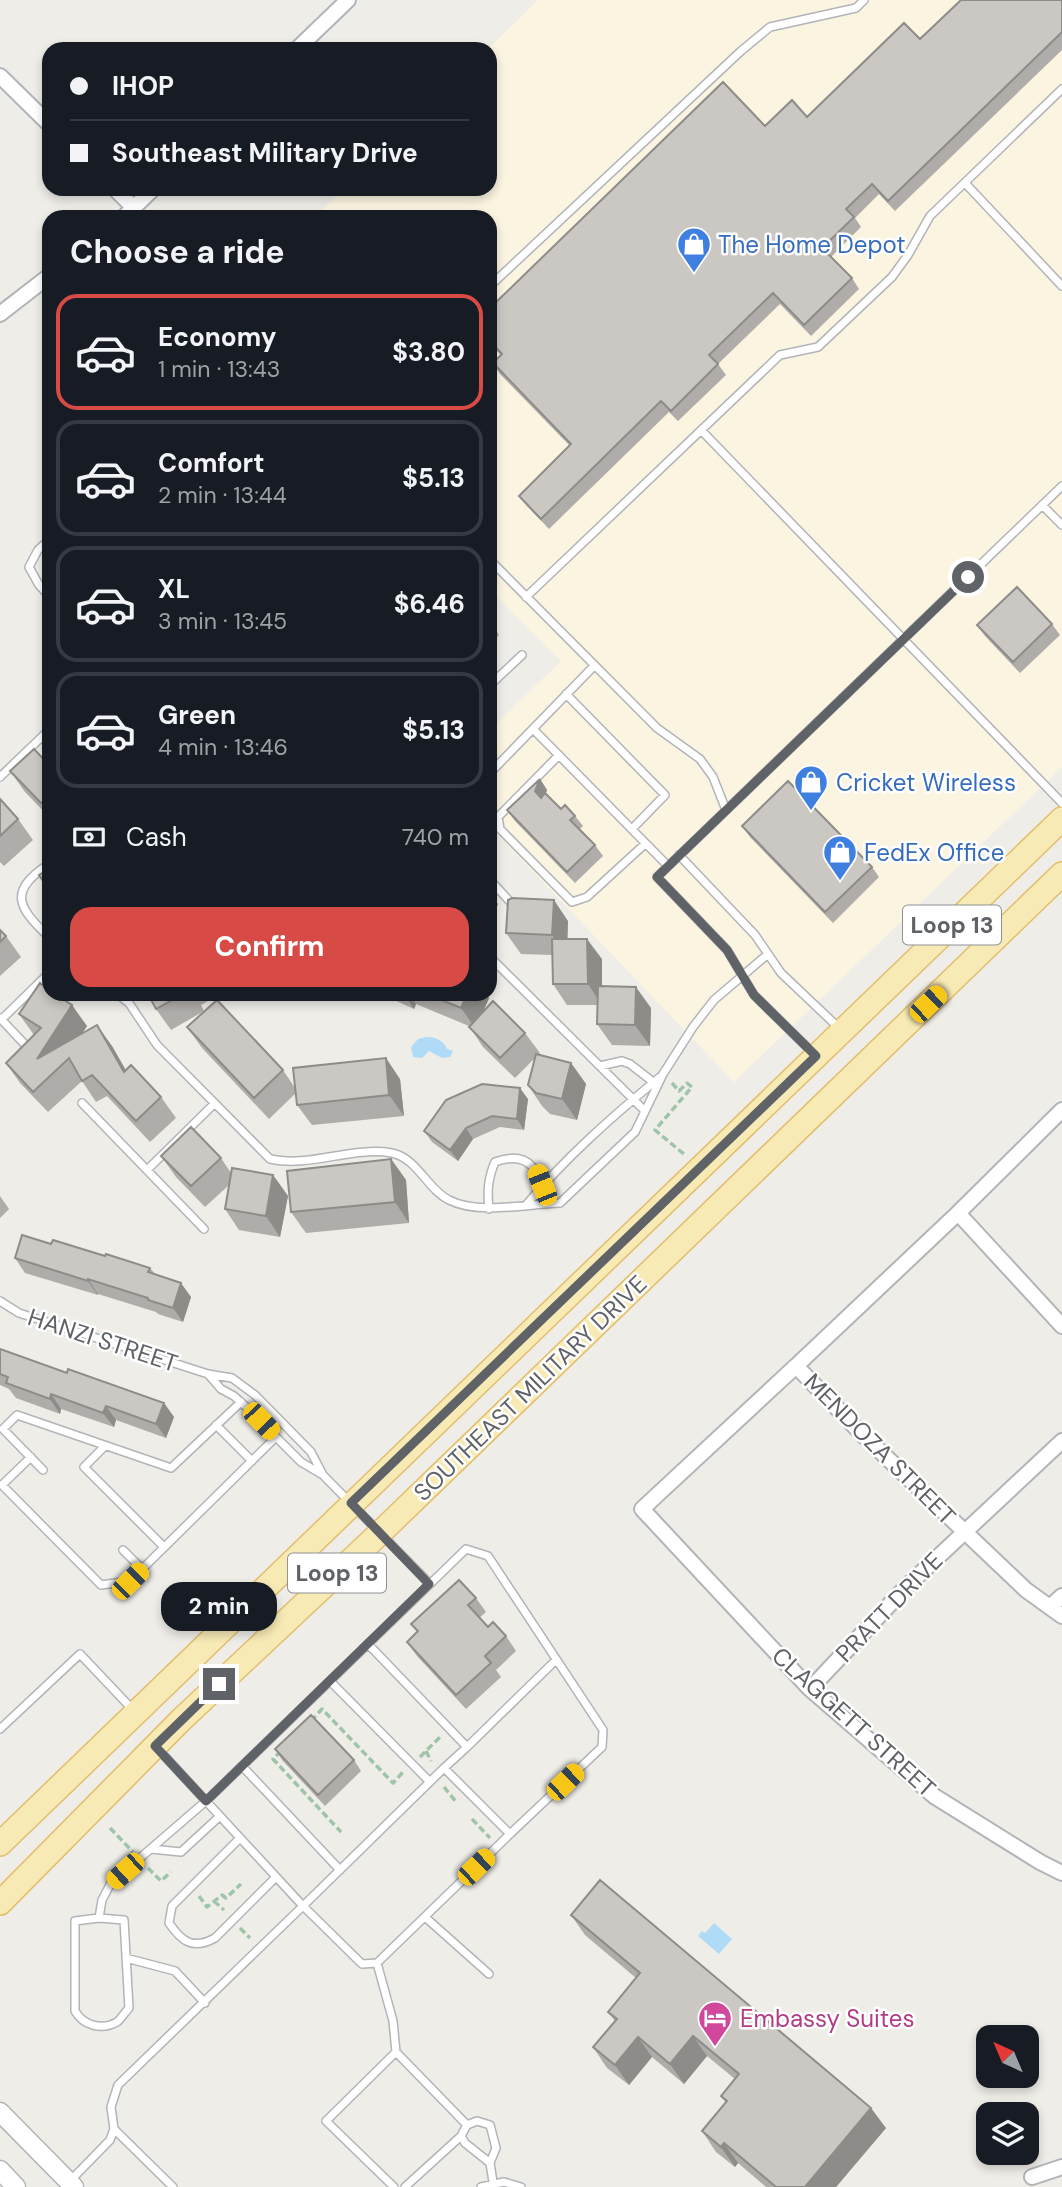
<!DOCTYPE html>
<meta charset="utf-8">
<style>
body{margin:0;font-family:"DM Sans",sans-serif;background:#20242c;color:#f1f3f6;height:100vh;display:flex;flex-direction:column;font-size:26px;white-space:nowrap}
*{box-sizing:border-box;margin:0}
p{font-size:23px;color:#9ea1a6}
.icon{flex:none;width:38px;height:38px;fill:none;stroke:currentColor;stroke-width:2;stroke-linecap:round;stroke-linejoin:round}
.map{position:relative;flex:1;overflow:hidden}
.panel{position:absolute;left:42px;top:210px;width:455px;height:791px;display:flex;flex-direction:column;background:#171b24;border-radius:21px;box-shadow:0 4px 10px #0003}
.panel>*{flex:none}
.hud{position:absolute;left:42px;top:42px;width:455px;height:154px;border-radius:21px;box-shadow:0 4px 10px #0003;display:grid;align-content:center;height:154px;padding:0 28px;background:#171b24}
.needle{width:46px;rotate:316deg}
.fabs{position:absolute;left:976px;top:2025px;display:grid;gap:14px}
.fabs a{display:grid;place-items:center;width:63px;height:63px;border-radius:14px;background:#171b24;box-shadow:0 4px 10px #0003;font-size:35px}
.end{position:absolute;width:32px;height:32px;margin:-16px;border:9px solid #5f6266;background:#fff;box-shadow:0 0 0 4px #fff}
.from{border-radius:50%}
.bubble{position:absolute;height:49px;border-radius:21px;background:#171b24;box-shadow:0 4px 10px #0003;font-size:23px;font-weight:700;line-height:49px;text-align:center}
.car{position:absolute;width:21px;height:42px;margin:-21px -10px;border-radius:9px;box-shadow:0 0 5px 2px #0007;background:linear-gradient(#f5c518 24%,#345 0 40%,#f5c518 0 76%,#345 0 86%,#f5c518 0)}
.hud b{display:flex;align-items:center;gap:24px;height:66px;font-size:26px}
.hud b+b{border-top:2px solid #363941}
.hud i{width:18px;height:18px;background:#f1f3f6}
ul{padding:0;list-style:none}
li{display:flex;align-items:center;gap:21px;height:116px;margin:0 14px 10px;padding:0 14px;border:4px solid #363941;border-radius:21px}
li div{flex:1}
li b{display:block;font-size:26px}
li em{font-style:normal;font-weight:700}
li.current{border-color:#d84a45}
li>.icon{width:63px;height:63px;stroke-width:1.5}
h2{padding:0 28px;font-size:32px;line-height:84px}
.pay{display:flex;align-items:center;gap:18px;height:77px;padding:0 28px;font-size:26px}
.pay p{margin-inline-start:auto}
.primary-button{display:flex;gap:14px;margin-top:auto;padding:14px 28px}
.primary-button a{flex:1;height:80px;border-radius:21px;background:#d84a45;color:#fff;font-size:28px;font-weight:700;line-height:80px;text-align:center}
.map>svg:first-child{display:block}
</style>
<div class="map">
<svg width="1062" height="2187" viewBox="0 0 1062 2187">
<rect width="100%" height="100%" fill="#efede8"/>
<path fill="#fbf4e1" d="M538 0H1062V767L734 1082 490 827V730L561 661 490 590V217H315L344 189H490V49H488Z"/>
<path fill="#b0dbf7" d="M426 1037C436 1037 443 1040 447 1049L453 1051 450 1057 442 1058 429 1051 422 1058 413 1057 411 1047 418 1039Z
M714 1923 732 1939 719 1954 698 1936 702 1931 705 1933Z"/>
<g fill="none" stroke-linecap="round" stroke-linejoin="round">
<g stroke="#b2b4b8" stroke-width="10">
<path id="service" d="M965 183 1062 286
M490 286 741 51 770 27 856 8 864 0
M701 430 1062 803
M1042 505 1062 525
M49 540 38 550 29 567 39 585 49 596
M490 560 657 728 700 759 713 777 726 810
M526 597 780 355 818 347 892 277 908 255 930 216 1062 89
M490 685 522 655
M566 694 665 795 632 829
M533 729 668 866
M559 755 498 817 500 829 572 902 587 897 645 844
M491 772 594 666
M0 777 49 730
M679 855 755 935 781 973 839 1028
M49 864C8 891 17 907 49 937
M490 880 514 906
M490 957 645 1111
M117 994 129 1003 157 1045 270 1159C310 1168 351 1146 392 1153 417 1158 428 1190 449 1200 478 1215 527 1204 560 1203L635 1132 663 1074 693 1027 714 1000 768 954
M0 1018 30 1050
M2 1019 49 973
M813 1053 754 995 727 950 657 877 1062 486
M600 1066 622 1061 630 1064 657 1085
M82 1103 204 1229
M147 1170 214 1104
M527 1204C566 1157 613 1116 660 1077
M489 1209C487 1191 488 1178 495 1162 531 1149 540 1172 545 1204
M0 1301 19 1313 208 1374 232 1378 255 1395 311 1452 322 1473
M208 1374 221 1389 234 1396 245 1406 301 1462 323 1475 430 1584 466 1549 488 1556 603 1730 602 1747 510 1834 444 1768 467 1747 368 1644 430 1584
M216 1425 252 1461
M105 1446 84 1467 164 1547
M31 1457 2 1485 101 1585 130 1581 276 1437
M43 1470 3 1429 17 1415 171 1468 241 1402
M123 1550 142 1569
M330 1681 430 1782
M0 1729 80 1654 134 1711
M467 1747 556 1660
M158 1749 303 1906 444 1768
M242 1766 340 1870
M240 1838 172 1906 169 1923C182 1942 193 1950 215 1938L276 1877
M151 1849 181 1852 220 1816
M425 1917 489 1974
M99 1918 102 1900 111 1883 206 1801 368 1644
M99 1918 124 1920 129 2008C125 2012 121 2019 117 2022 101 2031 83 2025 75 2011V1921Z
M126 1958 175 1971 205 2003
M377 1963 393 2021 396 2052
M114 2129 173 2187
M461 2136 465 2143 490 2163
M70 2181 110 2140 114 2129 111 2107 118 2085 303 1906 362 1964 377 1963 510 1834
M394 2187 326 2121 396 2052 467 2125
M405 2187 461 2136 467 2125 477 2121 490 2125 496 2148 490 2163 493 2182
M481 2187 504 2182 521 2187"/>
</g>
<g stroke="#b2b4b8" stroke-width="18">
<path id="minor" d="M297 49 348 0
M0 76 49 124
M115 189 134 208
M124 217 153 189
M0 314 49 276
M1062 1110 958 1213 1062 1326
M796 1366 958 1213
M1050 1607 1062 1596
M1062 1616 1026 1590 863 1435 796 1366 642 1509 810 1689 934 1796 1040 1862 1062 1873
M810 1689 908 1585 1062 1441
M1032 2177 1062 2167"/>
</g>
<g stroke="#b2b4b8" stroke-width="21">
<path id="tertiary" d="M0 2112 74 2187
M0 2170 16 2187"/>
</g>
<g stroke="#e4bd6c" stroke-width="26">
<path id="primary" d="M0 1844 1062 819
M0 1903 181 1720 380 1533 1062 874"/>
</g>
<path stroke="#a0c4a9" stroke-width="3.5" stroke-dasharray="7 3.5" stroke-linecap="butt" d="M672 1083 679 1091 687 1083 692 1087 655 1130 685 1155
M311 1721 322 1709 393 1783 404 1771
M281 1751 273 1759 341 1832
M426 1751 431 1761
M420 1757 440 1737
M444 1787 457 1803
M472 1819 490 1838
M110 1828 133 1852
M148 1868 161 1881 171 1872
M199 1896 207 1907 222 1895 226 1898 241 1884
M214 1901 224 1910
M240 1928 250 1938"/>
<use href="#service" stroke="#fff" stroke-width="7"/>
<use href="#minor" stroke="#fff" stroke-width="14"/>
<use href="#tertiary" stroke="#fff" stroke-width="18"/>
<use href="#primary" stroke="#f7eab5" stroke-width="23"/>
</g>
<path fill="#afaca9" d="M1062 0V50L895 211 879 194 855 218 861 227 831 257 852 278 859 289 811 336 780 304 718 364 726 375 678 421 669 412 549 529 527 506 519 496 570 446 500 374 493 363 501 355 490 344V308L765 126 807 117 920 39Z
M490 622 499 635 490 645Z
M1052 624 1060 635 1020 673 985 636 977 625Z
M49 765V817L25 792 10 771Z
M540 779 547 790 546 794 561 809 575 816 583 826 580 829 595 845 603 856 575 883 515 821 507 810Z
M0 799 18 819 33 840 4 866 0 862Z
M742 826 872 867 879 877 833 923 750 837Z
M568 921 567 939 602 959V986L651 1008 650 1046 612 1045 597 1024 598 1005H567L553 984 552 955 521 954 506 933Z
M0 930 6 936 21 957 0 976Z
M148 994H220L201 1005 204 1011 171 1030 156 1009Z
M381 994H486L489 998 483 1012 525 1033 540 1053 538 1055 571 1063 586 1084 577 1120 550 1114 542 1106 528 1085 534 1059 515 1078 483 1047 469 1026 416 1004 414 1009Z
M19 1014 87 1026 82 1034 112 1046 126 1070 161 1097 176 1118 150 1142 107 1096 96 1102 82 1081 48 1112 20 1083 6 1063 34 1035Z
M187 1027 283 1070 295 1088 400 1079 404 1116 312 1125 297 1105 296 1093 269 1119 202 1048Z
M528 1099 524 1130 500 1127 473 1139 458 1161 432 1142 424 1131Z
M161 1156 221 1158 231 1173 273 1175 288 1196 280 1237 239 1230 225 1209 229 1185 205 1207 176 1177Z
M391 1159 406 1180 409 1223 306 1233 291 1212Z
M0 1196 9 1209 0 1218Z
M105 1256 150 1268 155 1274 191 1297 183 1322 158 1314 156 1312 98 1294V1295L25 1273 15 1258Z
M0 1349 67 1373 164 1403 174 1417 166 1438 116 1420 114 1427 61 1409 60 1414 16 1398 9 1389 0 1385Z
M476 1598 486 1612 479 1618 488 1627 506 1636 516 1651 496 1670 501 1677 466 1709 417 1656 407 1642 417 1632 411 1624Z
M275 1749 354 1760 361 1771 325 1806 282 1760Z
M571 1915 886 2128 836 2187H766L738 2163 735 2167 716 2152 702 2131 726 2103 721 2096 735 2079 707 2056 684 2084 652 2057 629 2085 607 2068 593 2047 615 2021 608 2012 636 1978 585 1935Z"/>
<path fill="#8e8c89" d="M540 779 547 790 542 802 535 791Z
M490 892 498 904 490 923Z
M554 900 568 921 567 956 552 935Z
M587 939 602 959V1005L588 984Z
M636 987 651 1008 650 1046 635 1025Z
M404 994H409L416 1004 414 1009Z
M467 994H486L489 998 476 1029 461 1008Z
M72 1005 87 1026 61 1066 37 1059Z
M97 1025 112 1046 138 1093 124 1072Z
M386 1058 400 1079 404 1116 389 1095Z
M571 1063 586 1084 577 1120 562 1099Z
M520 1088 528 1099 524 1130 517 1119Z
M466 1128 473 1139 458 1161 450 1150Z
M391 1159 406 1180 409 1223 395 1202Z
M273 1175 288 1196 280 1237 266 1216Z
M88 1279 98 1294V1295L88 1281Z
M181 1283 191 1297 183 1322 173 1308Z
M51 1394 61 1409 60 1414 50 1399Z
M164 1403 174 1417 166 1438 156 1424Z
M106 1406 116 1420 114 1427 103 1413Z
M693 2036 707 2056 684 2084 670 2064Z
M638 2037 652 2057 629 2085 615 2065Z
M871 2108 886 2128 836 2187H805Z
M724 2143 738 2163 735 2167 721 2147Z"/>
<path fill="#cbc8c4" stroke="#8e8c89" stroke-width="2" d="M961 0H1062V32L888 201 872 184 846 209 854 217 822 248 852 278 804 325 773 293 709 355 718 364 671 411 661 401 541 519 519 496 571 444 493 363 502 354 490 341V308L723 82 765 126 792 100 807 117 904 23 920 39Z
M1017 587 1052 624 1013 662 977 625Z
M34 749 49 765V796L41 803 10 771Z
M540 779 535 791 541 798 545 793 561 809 565 805 575 816 570 820 595 845 567 872 507 810Z
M788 781 872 867 825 912 742 826Z
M0 799 18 819 0 836Z
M49 869V890L39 875Z
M512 898 554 900 552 935 506 933 508 900Z
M0 930 6 936 0 942Z
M552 939H587L588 984H553Z
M40 983 49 990V994H55L72 1005 37 1059 97 1025 124 1072 131 1065 161 1097 136 1121 92 1075 82 1081 69 1058 33 1092 6 1063 41 1028 19 1014Z
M598 986 636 987 635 1025 597 1024Z
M148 994H183L156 1009Z
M427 994H467L461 1008Z
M217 1000 283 1070 254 1098 187 1027Z
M493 1001 525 1033 500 1058 469 1027Z
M536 1054 571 1063 562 1099 536 1093 528 1085Z
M386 1058 389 1095 297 1105 293 1068Z
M482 1084 520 1088 517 1119 492 1116 466 1128 450 1150 424 1131 446 1100Z
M191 1127 221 1158 191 1186 161 1156Z
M391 1159 395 1202 291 1212 287 1171Z
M232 1168 273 1175 266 1216 225 1209Z
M22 1235 51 1244 53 1240 105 1256 106 1254 150 1268 148 1272 181 1283 173 1308 148 1300V1298L88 1279V1281L15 1258Z
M0 1349 67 1373 68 1369 164 1403 156 1424 106 1406 103 1413 51 1394 50 1399 6 1383 8 1377 0 1374Z
M459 1580 476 1598 468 1605 488 1627 493 1622 506 1636 485 1656 491 1663 456 1695 407 1642 418 1631 411 1624Z
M311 1715 354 1760 318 1795 275 1749Z
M600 1880 871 2108 805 2187H776L724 2143 721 2147 702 2131 727 2101 721 2096 739 2074 693 2036 670 2064 638 2037 615 2065 593 2047 617 2019 608 2012 640 1973 571 1915Z"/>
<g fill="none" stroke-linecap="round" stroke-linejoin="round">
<path stroke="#5f6266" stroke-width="9" d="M219 1684 155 1746 206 1801 429 1584 351 1503 816 1056 754 995 727 950 657 877 968 577"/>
</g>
<defs>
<g id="shop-pin" transform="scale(1.75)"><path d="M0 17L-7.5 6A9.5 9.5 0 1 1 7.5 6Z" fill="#3f7fe0" stroke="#fff"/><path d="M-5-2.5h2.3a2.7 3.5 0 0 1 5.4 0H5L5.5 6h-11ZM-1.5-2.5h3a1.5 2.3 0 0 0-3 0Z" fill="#fff"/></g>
<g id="hotel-pin" transform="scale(1.75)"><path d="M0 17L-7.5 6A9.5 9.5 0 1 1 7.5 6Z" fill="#d1479c" stroke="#fff"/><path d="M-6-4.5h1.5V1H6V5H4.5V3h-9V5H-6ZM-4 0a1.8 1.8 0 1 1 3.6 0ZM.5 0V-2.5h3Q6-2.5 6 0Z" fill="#fff"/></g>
</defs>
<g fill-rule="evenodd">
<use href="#shop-pin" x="694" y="244"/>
<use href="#shop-pin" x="811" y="782"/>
<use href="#shop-pin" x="840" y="852"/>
<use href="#hotel-pin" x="715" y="2018"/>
</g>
<g text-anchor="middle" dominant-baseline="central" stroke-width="5" stroke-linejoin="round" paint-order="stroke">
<g fill="#fff" stroke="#8f9194" stroke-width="2">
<rect x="903" y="905.5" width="98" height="39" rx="5"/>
<rect x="288" y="1553.5" width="98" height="39" rx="5"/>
</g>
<g font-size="23" font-weight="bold" fill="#5f6266">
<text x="952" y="925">Loop 13</text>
<text x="337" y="1573">Loop 13</text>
</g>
<g font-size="24" fill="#366cbe" stroke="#fff" text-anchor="start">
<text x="718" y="244">The Home Depot</text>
<text x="836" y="782">Cricket Wireless</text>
<text x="864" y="852">FedEx Office</text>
</g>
<g font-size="24" fill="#5f6266" stroke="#fff">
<text transform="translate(103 1340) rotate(18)">HANZI STREET</text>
<text transform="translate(530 1388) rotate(-44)">SOUTHEAST MILITARY DRIVE</text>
<text transform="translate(880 1449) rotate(45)">MENDOZA STREET</text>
<text transform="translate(889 1607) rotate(-46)">PRATT DRIVE</text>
<text transform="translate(854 1722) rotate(42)">CLAGGETT STREET</text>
</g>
<g font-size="24" fill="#b23c85" stroke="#fff" text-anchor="start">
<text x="740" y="2018">Embassy Suites</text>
</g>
</g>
</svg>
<div class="fabs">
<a><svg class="needle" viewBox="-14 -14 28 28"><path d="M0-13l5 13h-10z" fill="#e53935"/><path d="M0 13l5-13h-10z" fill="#9ea1a6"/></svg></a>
<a><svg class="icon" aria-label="layers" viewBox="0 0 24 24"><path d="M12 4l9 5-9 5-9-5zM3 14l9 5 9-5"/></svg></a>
</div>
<i class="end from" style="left:968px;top:577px"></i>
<i class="end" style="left:219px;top:1684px"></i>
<div class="bubble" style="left:161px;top:1582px;width:116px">2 min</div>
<i class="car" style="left:928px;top:1004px;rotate:46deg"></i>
<i class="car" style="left:542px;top:1185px;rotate:338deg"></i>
<i class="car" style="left:261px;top:1421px;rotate:136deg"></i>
<i class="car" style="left:130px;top:1581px;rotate:45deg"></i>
<i class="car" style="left:565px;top:1782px;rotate:46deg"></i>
<i class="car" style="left:476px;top:1867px;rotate:46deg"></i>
<i class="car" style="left:125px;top:1871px;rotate:228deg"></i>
<div class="hud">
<b><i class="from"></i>IHOP</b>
<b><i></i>Southeast Military Drive</b>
</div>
<section class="panel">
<h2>Choose a ride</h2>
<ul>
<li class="current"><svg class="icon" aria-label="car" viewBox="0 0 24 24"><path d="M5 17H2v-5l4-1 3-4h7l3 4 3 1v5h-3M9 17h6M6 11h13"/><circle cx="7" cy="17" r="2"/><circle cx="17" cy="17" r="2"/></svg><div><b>Economy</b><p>1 min · 13:43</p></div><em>$3.80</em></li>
<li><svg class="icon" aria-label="car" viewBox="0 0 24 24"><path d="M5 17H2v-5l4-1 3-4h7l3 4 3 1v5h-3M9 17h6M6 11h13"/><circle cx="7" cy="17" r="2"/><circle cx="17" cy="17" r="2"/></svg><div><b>Comfort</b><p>2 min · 13:44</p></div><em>$5.13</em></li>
<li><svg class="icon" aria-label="car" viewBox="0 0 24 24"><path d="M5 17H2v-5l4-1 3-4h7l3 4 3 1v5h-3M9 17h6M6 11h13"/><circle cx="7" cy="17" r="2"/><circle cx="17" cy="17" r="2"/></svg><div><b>XL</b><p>3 min · 13:45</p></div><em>$6.46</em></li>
<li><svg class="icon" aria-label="car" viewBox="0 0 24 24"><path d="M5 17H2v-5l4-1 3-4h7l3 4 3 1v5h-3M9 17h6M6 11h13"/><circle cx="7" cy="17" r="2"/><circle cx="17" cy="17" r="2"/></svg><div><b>Green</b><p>4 min · 13:46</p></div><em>$5.13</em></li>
</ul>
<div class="pay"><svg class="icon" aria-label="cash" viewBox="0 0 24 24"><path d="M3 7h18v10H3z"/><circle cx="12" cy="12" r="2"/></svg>Cash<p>740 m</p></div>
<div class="primary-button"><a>Confirm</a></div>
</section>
</div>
